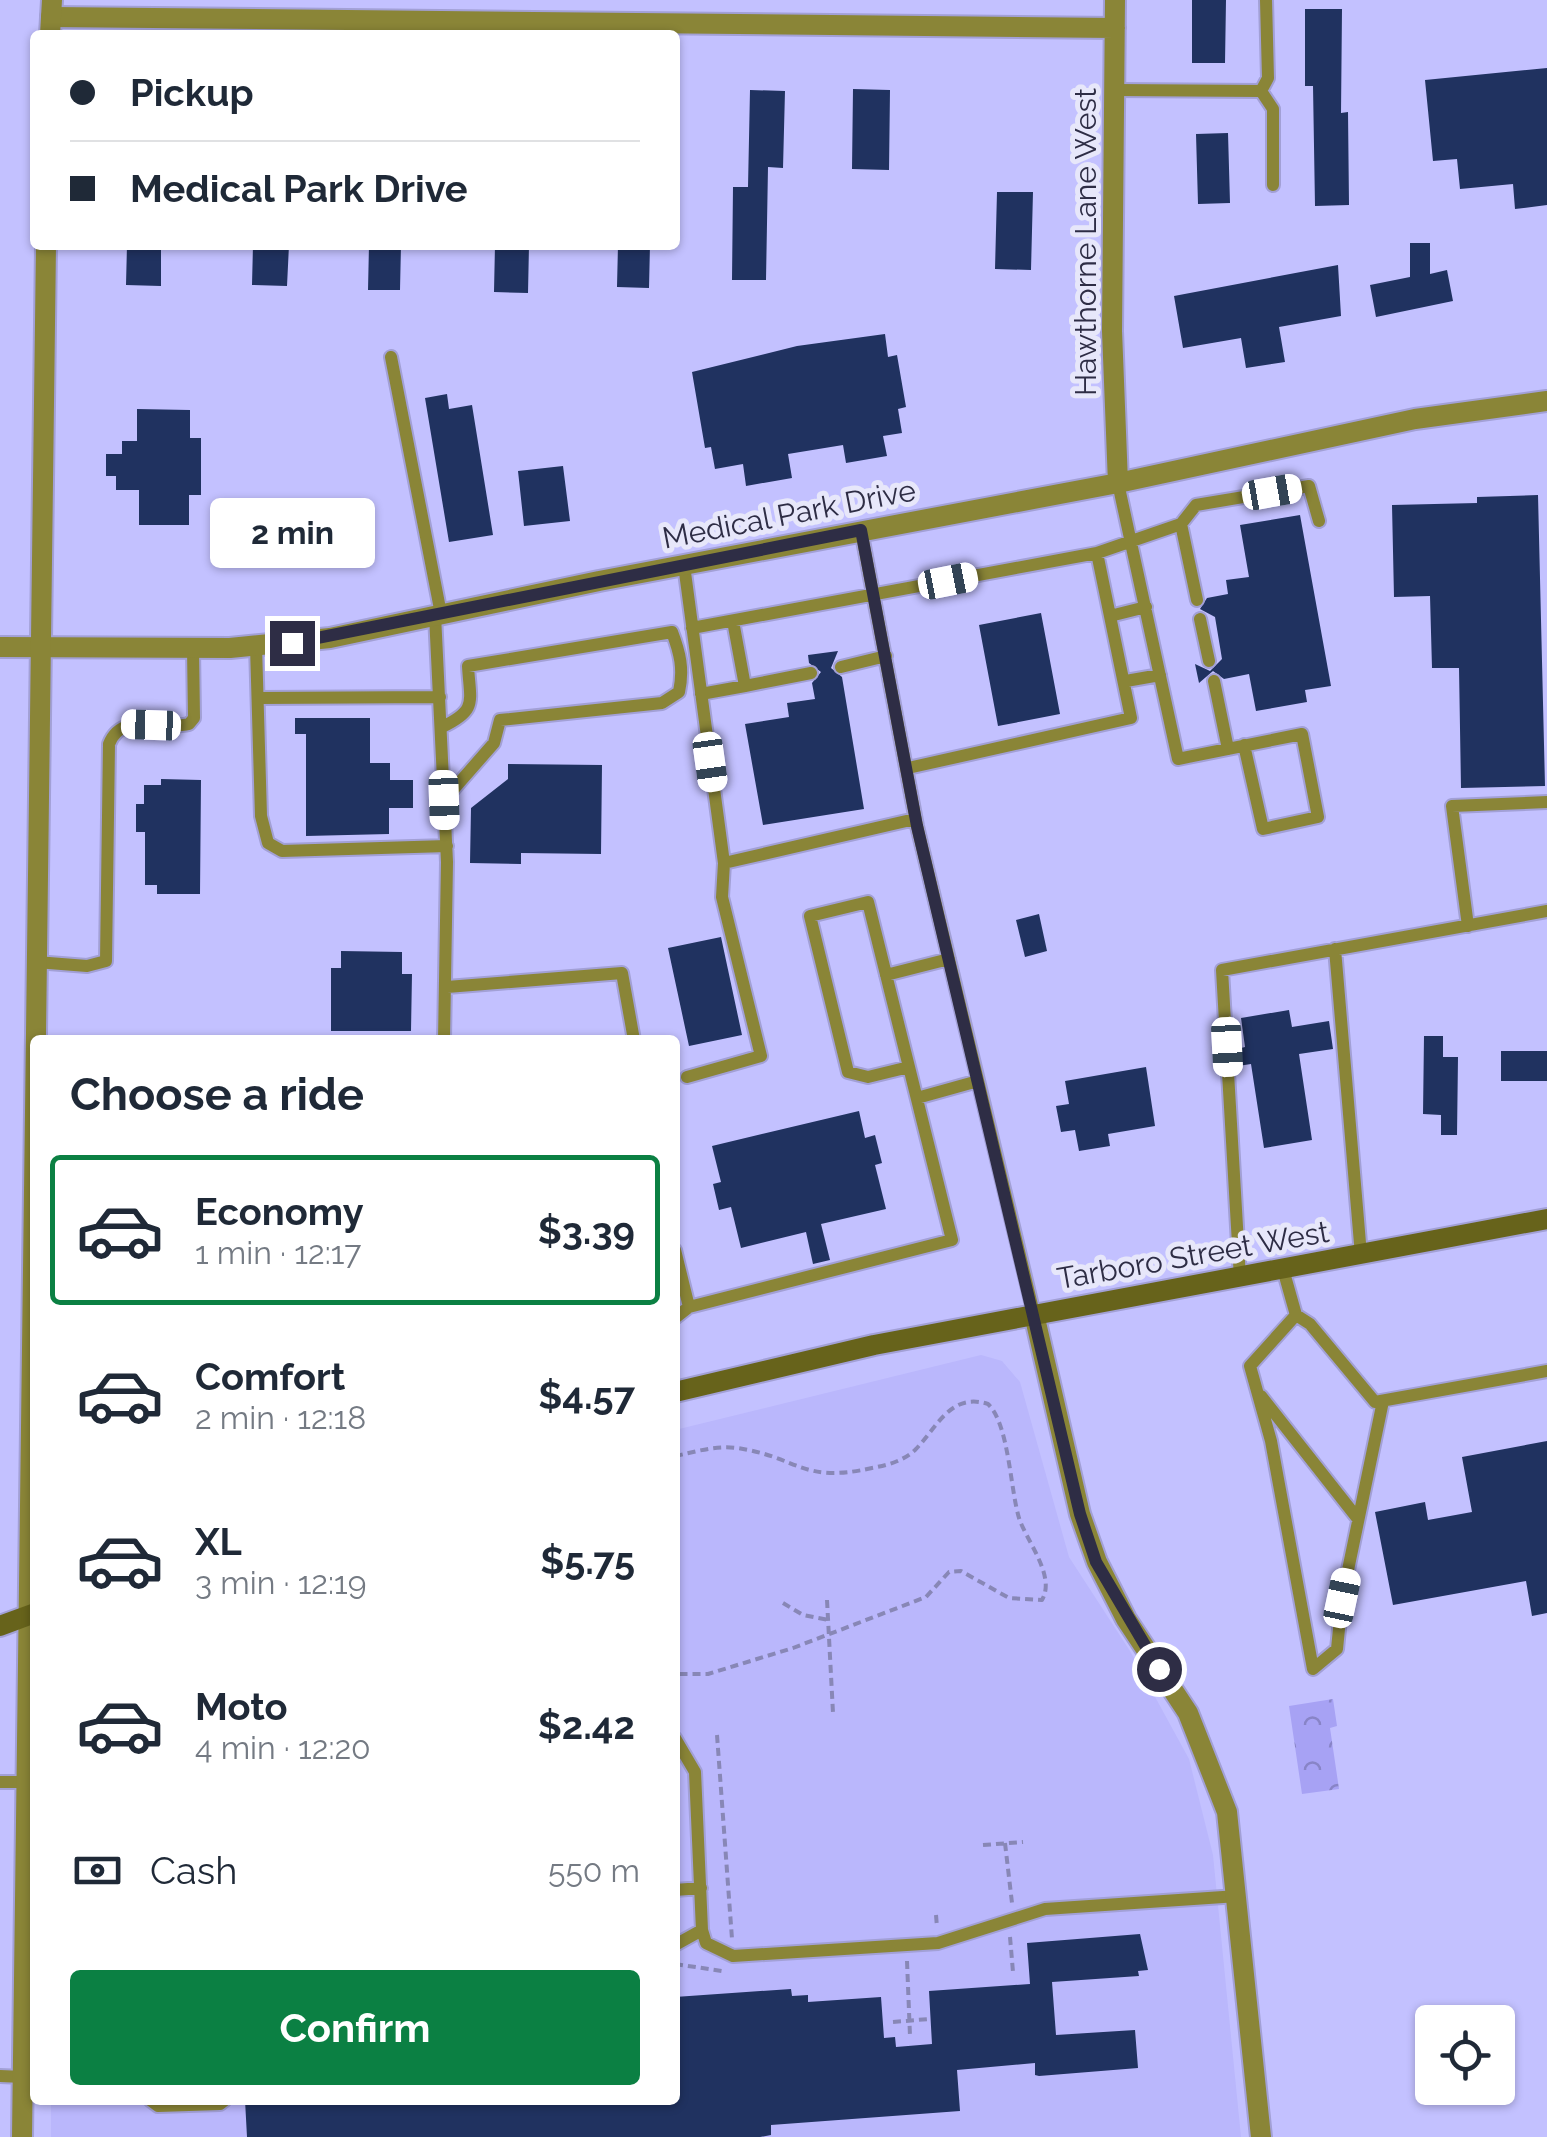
<!DOCTYPE html>
<meta charset="utf-8">
<style>
body{margin:0;font-family:Raleway,sans-serif;background:#f6f6f7;color:#1f2937;height:100vh;display:flex;flex-direction:column;font-size:38px;white-space:nowrap}
*{box-sizing:border-box;margin:0}
p{font-size:32px;color:#747a83}
.icon{flex:none;width:55px;height:55px;fill:none;stroke:currentColor;stroke-width:2;stroke-linecap:round;stroke-linejoin:round}
.map{position:relative;flex:1;overflow:hidden}
.drawer{position:absolute;left:30px;top:1035px;width:650px;height:1070px;display:flex;flex-direction:column;background:#fff;border-radius:10px;box-shadow:0 2px 8px #0004}
.drawer>*{flex:none}
.banner{position:absolute;left:30px;top:30px;width:650px;height:220px;border-radius:10px;box-shadow:0 2px 8px #0004;display:grid;align-content:center;height:220px;padding:0 40px;background:#fff}
.fabs{position:absolute;left:1415px;top:2005px;display:grid;gap:20px}
.fabs a{display:grid;place-items:center;width:100px;height:100px;border-radius:10px;background:#fff;box-shadow:0 2px 8px #0004;font-size:50px}
.end{position:absolute;width:45px;height:45px;margin:-22px;border:12px solid #2e2d45;background:#fff;box-shadow:0 0 0 5px #fff}
.from{border-radius:50%}
.bubble{position:absolute;height:70px;border-radius:10px;background:#fff;box-shadow:0 2px 8px #0004;font-size:32px;font-weight:700;line-height:70px;text-align:center}
.car{position:absolute;width:30px;height:60px;margin:-30px -15px;border-radius:12px;box-shadow:0 0 8px 2px #0007;background:linear-gradient(#fff 24%,#345 0 40%,#fff 0 76%,#345 0 86%,#fff 0)}
.banner b{display:flex;align-items:center;gap:35px;height:95px;font-size:38px}
.banner b+b{border-top:2px solid #e0e1e3}
.banner i{width:25px;height:25px;background:#1f2937}
ul{padding:0;list-style:none}
li{display:flex;align-items:center;gap:30px;height:150px;margin:0 20px 15px;padding:0 20px;border:5px solid transparent;border-radius:10px}
li div{flex:1}
li b{display:block;font-size:38px}
li em{font-style:normal;font-weight:700}
li.active{border-color:#0b8043}
li>.icon{width:90px;height:90px;stroke-width:1.5}
h2{padding:0 40px;font-size:45px;line-height:120px}
.pay{display:flex;align-items:center;gap:25px;height:110px;padding:0 40px;font-size:38px}
.pay p{margin-inline-start:auto}
.primary-button{display:flex;gap:20px;margin-top:auto;padding:20px 40px}
.primary-button a{flex:1;height:115px;border-radius:10px;background:#0b8043;color:#fff;font-size:40px;font-weight:700;line-height:115px;text-align:center}
.map>svg:first-child{display:block}
</style>
<div class="map">
<svg width="1547" height="2137" viewBox="0 0 1547 2137">
<defs>
<pattern id="park-crowns" width="20" height="18" patternUnits="userSpaceOnUse" patternTransform="scale(2.5)"><rect width="20" height="18" fill="#a7a2f4"/><path d="M2 6a3 3 0 1 1 6 0M12 15a3 3 0 1 1 6 0" fill="none" stroke="#8884c7"/></pattern>
</defs>
<rect width="100%" height="100%" fill="#c3c1ff"/>
<path fill="#bab7fc" d="M981 1355 1002 1361 1020 1382 1069 1557 1130 1651 1189 1759 1213 1855 1241 2137H51V2100H675V1430Z"/>
<path fill="url(#park-crowns)" d="M1333 1699 1337 1726 1330 1728 1339 1789 1302 1794 1289 1706Z"/>
<path fill="#203260" d="M1192 0H1226L1225 63H1192Z
M1305 9H1342L1341 113 1348 112 1349 205 1315 206 1313 86H1305Z
M1547 68V205L1515 209 1513 184 1460 189 1457 159 1433 161 1425 80Z
M853 89 890 90 889 170 852 169Z
M750 90 785 91 783 168 768 167 766 280H732L733 187H748Z
M1228 133 1230 203 1198 204 1196 134Z
M997 192H1033L1031 270 995 269Z
M1410 243H1430V274L1447 270 1453 301 1376 317 1370 285 1410 277Z
M127 245H161V286L126 285Z
M253 245H289L287 286 252 285Z
M369 245H401L400 290H368Z
M495 245H529L528 293 494 292Z
M618 245H650L649 288 617 287Z
M1338 265 1341 316 1279 327 1285 362 1246 368 1241 338 1183 348 1174 296Z
M885 334 888 357 897 355 906 407 898 409 902 433 883 436 887 456 846 463 843 445 788 454 792 478 746 486 743 464 715 469 711 447 705 448 692 372 797 346Z
M447 394 449 409 472 405 493 535 449 542 425 398Z
M137 409 190 410V438H201V495H189V525H139V490H116V476H106V454H122V441H137Z
M563 466 570 521 524 526 518 471Z
M1538 495 1545 786 1461 788 1459 668H1432L1430 596 1394 597 1392 505 1477 503V497Z
M1300 515 1331 686 1305 690 1307 702 1256 711 1249 674 1224 679 1213 671 1199 683 1195 664 1210 671 1222 659 1215 617 1200 609 1207 598 1228 594 1226 580 1249 577 1240 525Z
M1041 613 1060 714 998 726 979 625Z
M838 651 831 668 842 677 864 809 763 825 745 724 789 717 787 703 815 699 812 683 821 672 809 663 808 655Z
M295 718H370V763H390V780H413V808H389V834L306 836V734H295Z
M508 764 602 765 601 854 521 853V864L470 863 471 808 508 779Z
M161 779 201 780 200 894H157V885H145V832H136V804H144V785H161Z
M1039 914 1047 951 1025 957 1016 920Z
M721 937 742 1035 689 1046 668 948Z
M341 951 402 952V974H412L411 1031H331V968H341Z
M1289 1010 1292 1027 1329 1021 1333 1049 1299 1054 1312 1140 1264 1148 1251 1064 1238 1066 1237 1049 1245 1047 1241 1018Z
M1424 1036H1443V1057H1458L1457 1135H1441V1115L1423 1114Z
M1501 1051H1547V1081H1501Z
M1146 1067 1155 1126 1108 1134 1110 1146 1079 1151 1075 1130 1061 1132 1056 1106 1069 1104 1065 1081Z
M859 1111 865 1138 875 1135 882 1163 875 1165 886 1209 821 1224 830 1260 813 1264 806 1232 741 1248 731 1207 719 1210 713 1184 721 1182 712 1146Z
M1547 1441V1613L1532 1616 1526 1581 1393 1605 1375 1512 1425 1502 1428 1520 1472 1512 1462 1457Z
M1140 1934 1148 1970 1138 1971 1139 1976 1052 1982 1056 2035 1135 2030 1138 2068 1039 2076 1035 2075V2063L957 2070 960 2111 771 2125V2135L760 2137H247L245 2100H675V1997L791 1989 792 1996 808 1995V2002L881 1997 884 2038 895 2037 896 2047 932 2044 929 1991 1030 1984 1027 1943Z"/>
<g fill="none" stroke-linecap="round" stroke-linejoin="round">
<g stroke="#a2a0d6" stroke-width="16">
<path id="service" d="M1115 90 1261 91 1273 109V185
M1261 91 1268 78 1266 0
M391 357 441 614
M1118 483 1178 759 1302 734 1318 817 1263 829 1244 745
M1181 524 1196 505 1309 486 1319 521
M861 530 917 826 1034 1314
M684 565 724 863 915 819
M435 615 447 862 444 1040
M1110 616 1146 607
M1200 619 1209 661
M733 621 745 686 811 673
M692 628 1097 553 1181 524 1197 600
M256 646 261 816 268 843 282 851 447 846
M841 667 886 656
M1126 681 1160 675
M1214 681 1228 749
M701 694 745 686
M259 698 440 697
M442 727C478 710 470 702 468 666L672 632C680 653 684 669 679 692L662 703 500 720 494 743 445 799
M908 768 1131 718 1097 553
M1468 926 1452 806 1547 802
M1335 949 1361 1255
M36 962 87 966 106 961 109 744C122 711 160 731 189 724L194 718 193 648
M886 975 949 959
M447 987 622 973 634 1040
M687 1077 761 1056 722 897 724 863
M917 1098 978 1081
M675 1250 689 1307
M1283 1269 1296 1315 1310 1324 1375 1402 1547 1371
M1240 1278 1222 970 1547 911
M1296 1315 1250 1366 1271 1441 1313 1669 1337 1649 1342 1599 1383 1401
M675 1318 689 1307 952 1240 868 902 810 916 848 1072 868 1077 909 1067
M1261 1396 1358 1519
M675 1738 695 1772 702 1930 706 1943 733 1956 938 1943 1045 1909 1238 1896
M0 1782H27
M675 1890 701 1888
M675 1945 702 1930
M0 2076 23 2077
M150 2100 158 2106 220 2104 225 2100"/>
</g>
<g stroke="#a2a0d6" stroke-width="24">
<path id="minor" d="M1115 0 1112 331 1118 483
M51 17 1115 28
M0 647 230 648 330 638 599 581 1118 483 1415 419 1547 401
M1034 1314 1080 1514 1097 1562 1126 1619 1188 1713 1227 1812 1261 2137"/>
</g>
<g stroke="#a2a0d6" stroke-width="24">
<path id="tertiary" d="M50 35 52 0
M22 2137 46 245"/>
</g>
<g stroke="#a2a0d6" stroke-width="24">
<path id="secondary" d="M675 1392 874 1345 1547 1219
M0 1626 35 1613"/>
</g>
<path stroke="#8887b6" stroke-width="4" stroke-dasharray="8 5" stroke-linecap="butt" d="M675 1456C695 1452 716 1445 737 1448 799 1457 801 1484 872 1468 888 1465 903 1461 915 1450 937 1428 950 1392 988 1404 1009 1424 1010 1488 1019 1518 1027 1542 1056 1576 1042 1600L1009 1598 961 1571 949 1572 926 1597 793 1648 708 1674H675
M827 1600 833 1713
M783 1603 803 1615 829 1620
M717 1735 732 1939
M1005 1843 1012 1903
M983 1845 1023 1842
M936 1915 937 1927
M1010 1937 1013 1972
M907 1961 910 2036
M675 1964 722 1971
M893 2022 929 2019"/>
<use href="#service" stroke="#8a8537" stroke-width="12"/>
<use href="#minor" stroke="#8a8537" stroke-width="20"/>
<use href="#tertiary" stroke="#8a8537" stroke-width="20"/>
<use href="#secondary" stroke="#67631b" stroke-width="20"/>
</g>
<g fill="none" stroke-linecap="round" stroke-linejoin="round">
<path stroke="#2e2d45" stroke-width="12" d="M292 643 861 530 917 826 1080 1514 1096 1562 1159 1669"/>
</g>
<g text-anchor="middle" dominant-baseline="central" stroke-width="10" stroke-linejoin="round" paint-order="stroke">
<g font-size="30" fill="#2e2d45" stroke="#e7e7fa">
<text transform="translate(1085 242) rotate(-90)">Hawthorne Lane West</text>
<text transform="translate(789 514) rotate(-11)">Medical Park Drive</text>
<text transform="translate(1193 1255) rotate(-10)">Tarboro Street West</text>
</g>
</g>
</svg>
<div class="fabs">
<a><svg class="icon" aria-label="locate" viewBox="0 0 24 24"><circle cx="12" cy="12" r="6"/><path d="M12 2v4M12 18v4M2 12h4M18 12h4"/></svg></a>
</div>
<i class="end from" style="left:1159px;top:1669px"></i>
<i class="end" style="left:292px;top:643px"></i>
<div class="bubble" style="left:210px;top:498px;width:165px">2 min</div>
<i class="car" style="left:1272px;top:492px;rotate:80deg"></i>
<i class="car" style="left:948px;top:581px;rotate:79deg"></i>
<i class="car" style="left:151px;top:725px;rotate:272deg"></i>
<i class="car" style="left:710px;top:762px;rotate:172deg"></i>
<i class="car" style="left:444px;top:800px;rotate:178deg"></i>
<i class="car" style="left:1227px;top:1047px;rotate:177deg"></i>
<i class="car" style="left:1342px;top:1598px;rotate:12deg"></i>
<div class="banner">
<b><i class="from"></i>Pickup</b>
<b><i></i>Medical Park Drive</b>
</div>
<section class="drawer">
<h2>Choose a ride</h2>
<ul>
<li class="active"><svg class="icon" aria-label="car" viewBox="0 0 24 24"><path d="M5 17H2v-5l4-1 3-4h7l3 4 3 1v5h-3M9 17h6M6 11h13"/><circle cx="7" cy="17" r="2"/><circle cx="17" cy="17" r="2"/></svg><div><b>Economy</b><p>1 min · 12:17</p></div><em>$3.39</em></li>
<li><svg class="icon" aria-label="car" viewBox="0 0 24 24"><path d="M5 17H2v-5l4-1 3-4h7l3 4 3 1v5h-3M9 17h6M6 11h13"/><circle cx="7" cy="17" r="2"/><circle cx="17" cy="17" r="2"/></svg><div><b>Comfort</b><p>2 min · 12:18</p></div><em>$4.57</em></li>
<li><svg class="icon" aria-label="car" viewBox="0 0 24 24"><path d="M5 17H2v-5l4-1 3-4h7l3 4 3 1v5h-3M9 17h6M6 11h13"/><circle cx="7" cy="17" r="2"/><circle cx="17" cy="17" r="2"/></svg><div><b>XL</b><p>3 min · 12:19</p></div><em>$5.75</em></li>
<li><svg class="icon" aria-label="car" viewBox="0 0 24 24"><path d="M5 17H2v-5l4-1 3-4h7l3 4 3 1v5h-3M9 17h6M6 11h13"/><circle cx="7" cy="17" r="2"/><circle cx="17" cy="17" r="2"/></svg><div><b>Moto</b><p>4 min · 12:20</p></div><em>$2.42</em></li>
</ul>
<div class="pay"><svg class="icon" aria-label="cash" viewBox="0 0 24 24"><path d="M3 7h18v10H3z"/><circle cx="12" cy="12" r="2"/></svg>Cash<p>550 m</p></div>
<div class="primary-button"><a>Confirm</a></div>
</section>
</div>
